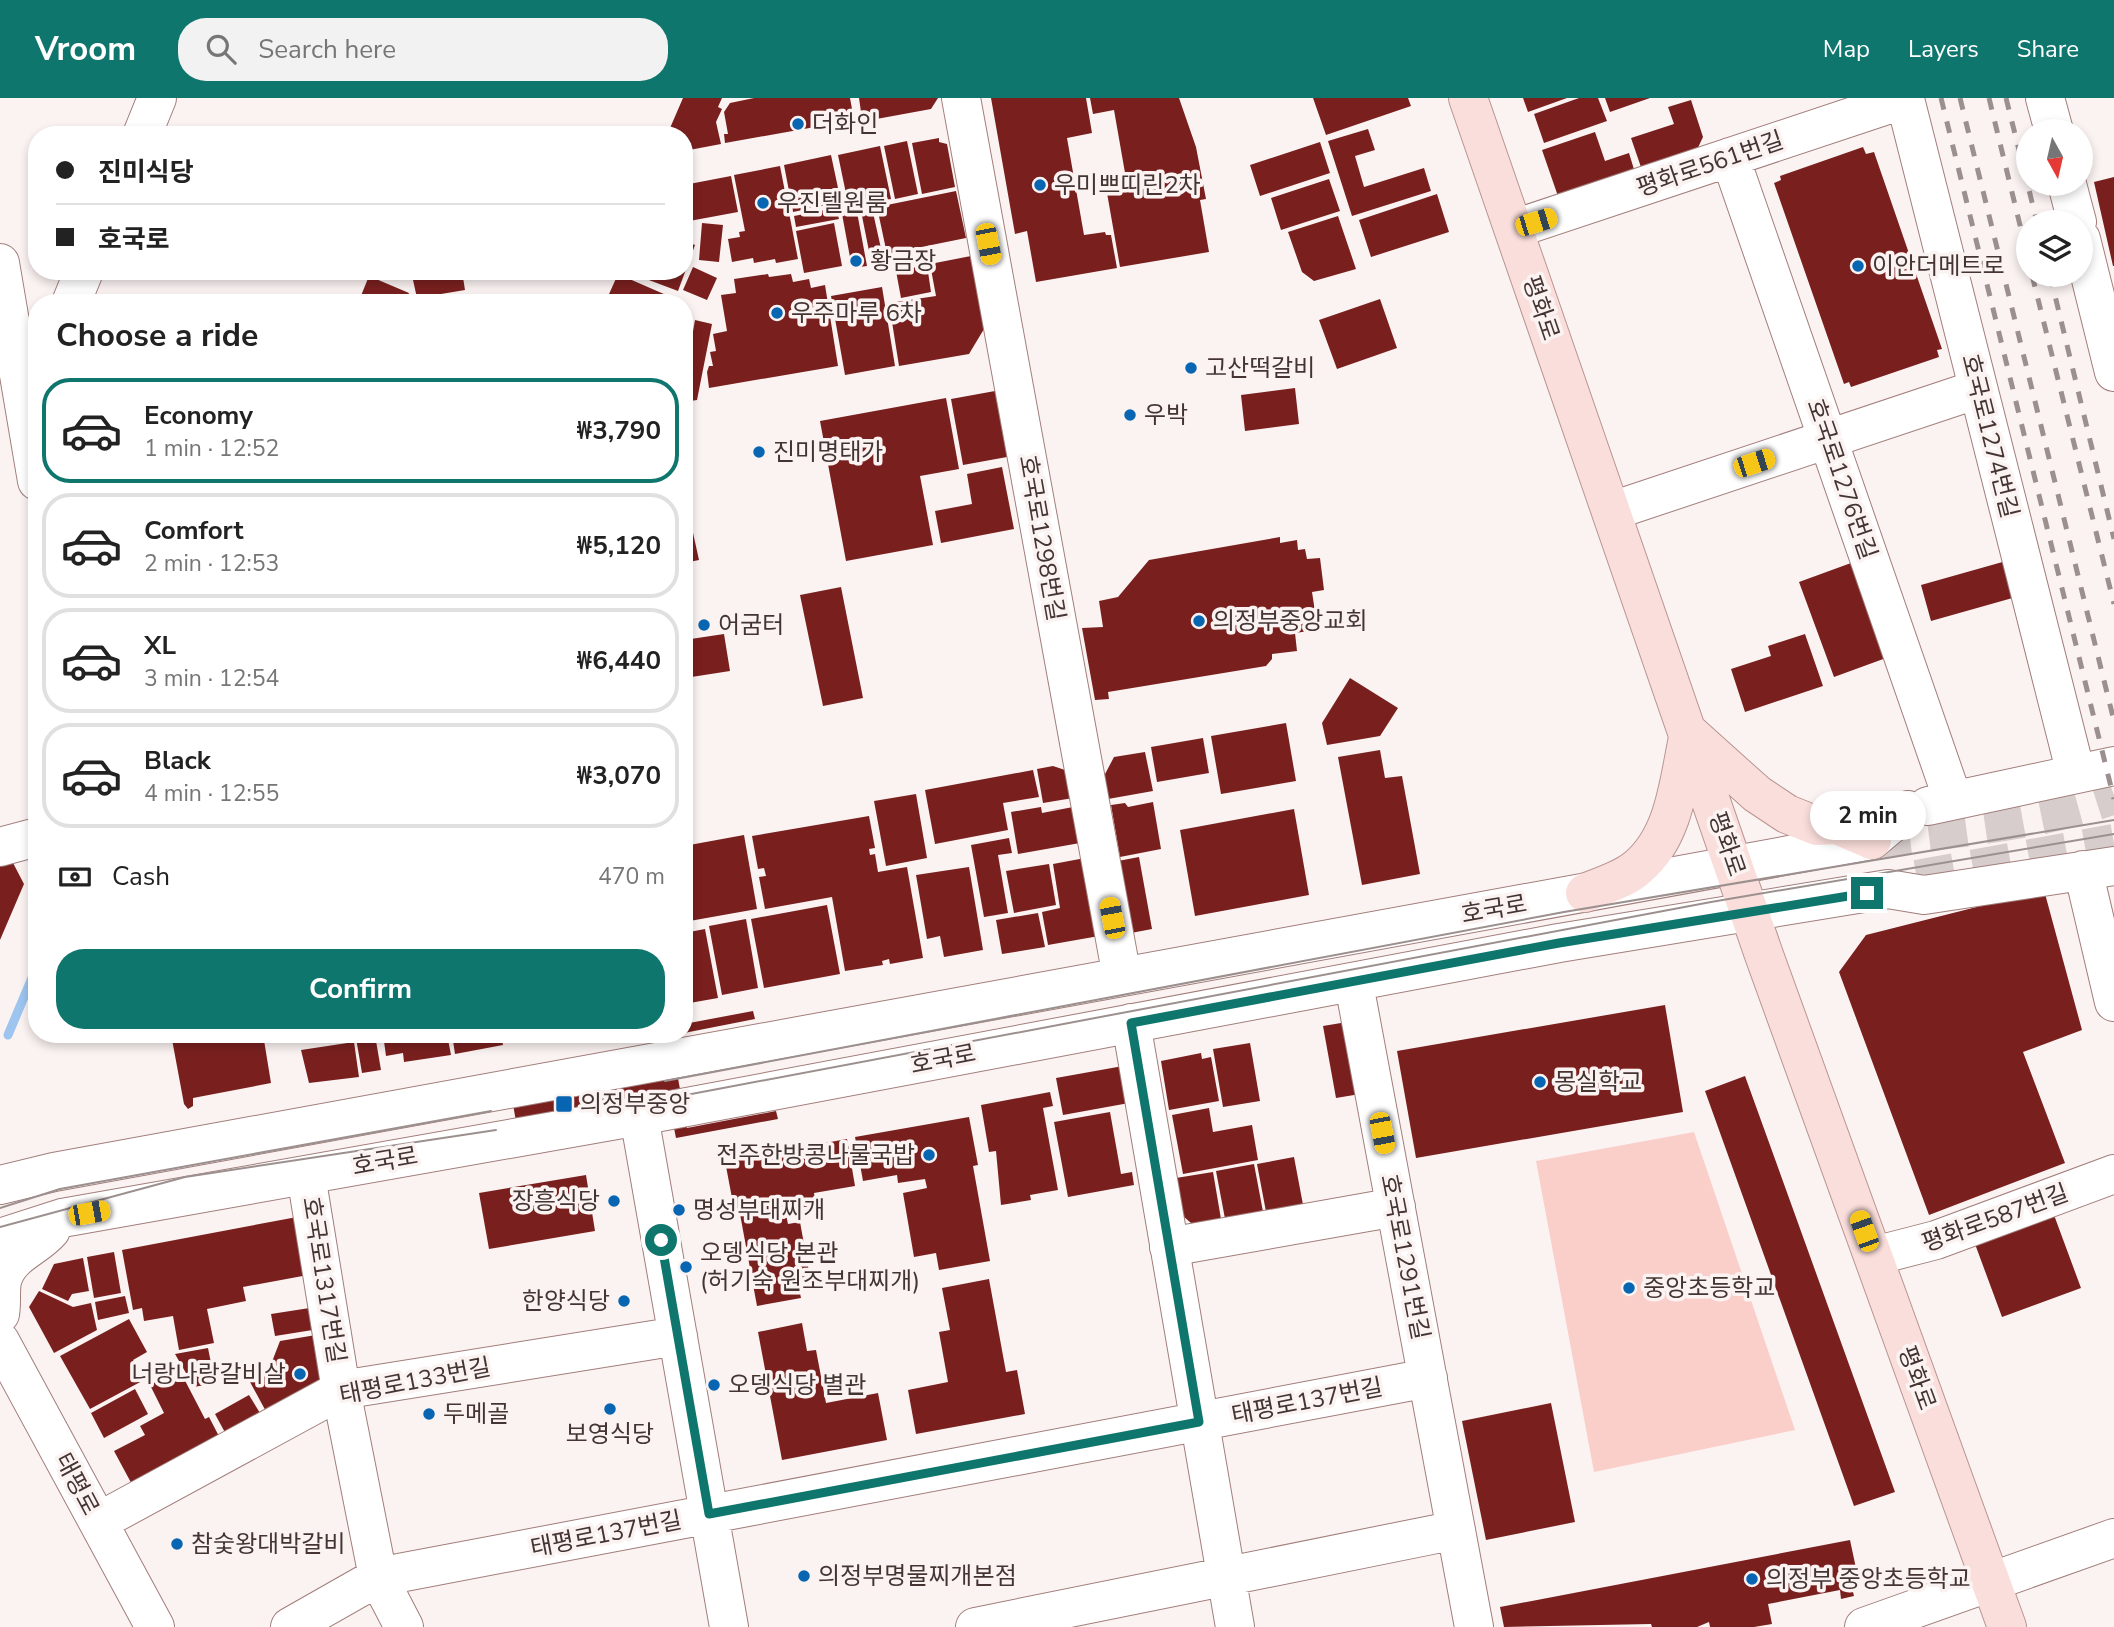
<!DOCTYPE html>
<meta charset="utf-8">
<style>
body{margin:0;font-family:"Nunito Sans","Noto Sans KR",sans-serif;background:#f2f2f2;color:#222;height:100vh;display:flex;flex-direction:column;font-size:26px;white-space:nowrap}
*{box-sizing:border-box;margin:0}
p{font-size:23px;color:#767676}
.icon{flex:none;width:38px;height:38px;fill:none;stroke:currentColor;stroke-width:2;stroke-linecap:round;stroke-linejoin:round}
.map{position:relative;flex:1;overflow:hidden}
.sheet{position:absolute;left:28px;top:196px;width:665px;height:749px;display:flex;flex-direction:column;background:#fff;border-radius:28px;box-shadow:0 4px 10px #0003}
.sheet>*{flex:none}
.guide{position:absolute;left:28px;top:28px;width:665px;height:154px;border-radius:28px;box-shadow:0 4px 10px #0003;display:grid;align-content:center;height:154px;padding:0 28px;background:#fff}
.needle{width:46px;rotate:172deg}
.fabs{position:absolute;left:2016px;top:21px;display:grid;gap:14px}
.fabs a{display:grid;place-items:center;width:77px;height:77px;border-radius:50%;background:#fff;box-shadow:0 4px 10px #0003;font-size:35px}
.end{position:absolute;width:32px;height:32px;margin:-16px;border:9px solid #0f766e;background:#fff;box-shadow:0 0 0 4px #fff}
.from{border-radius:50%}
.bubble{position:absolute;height:49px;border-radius:24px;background:#fff;box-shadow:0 4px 10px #0003;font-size:23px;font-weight:700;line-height:49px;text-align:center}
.car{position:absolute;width:21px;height:42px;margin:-21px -10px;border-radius:9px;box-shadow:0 0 5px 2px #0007;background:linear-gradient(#f5c518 24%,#345 0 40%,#f5c518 0 76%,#345 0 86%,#f5c518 0)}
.guide b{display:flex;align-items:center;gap:24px;height:66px;font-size:26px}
.guide b+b{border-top:2px solid #e0e0e0}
.guide i{width:18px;height:18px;background:#222}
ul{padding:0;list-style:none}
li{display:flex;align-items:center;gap:21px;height:105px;margin:0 14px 10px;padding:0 14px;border:4px solid #e0e0e0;border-radius:28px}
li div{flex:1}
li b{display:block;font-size:26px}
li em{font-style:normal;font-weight:700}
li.current{border-color:#0f766e}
li>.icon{width:63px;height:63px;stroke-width:1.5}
h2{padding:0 28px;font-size:32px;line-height:84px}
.pay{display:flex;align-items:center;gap:18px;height:77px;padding:0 28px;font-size:26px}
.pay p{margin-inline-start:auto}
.primary-button{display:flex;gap:14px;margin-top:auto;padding:14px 28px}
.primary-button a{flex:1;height:80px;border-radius:28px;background:#0f766e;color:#fff;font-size:28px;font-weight:700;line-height:80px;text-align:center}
header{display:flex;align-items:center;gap:42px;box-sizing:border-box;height:98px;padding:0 35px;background:#0f766e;color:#fff}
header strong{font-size:33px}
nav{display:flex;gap:38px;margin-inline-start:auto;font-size:24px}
.search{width:490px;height:63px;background:#f2f2f2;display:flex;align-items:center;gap:18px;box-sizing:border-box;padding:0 24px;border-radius:28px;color:#767676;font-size:26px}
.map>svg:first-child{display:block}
</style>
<header>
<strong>Vroom</strong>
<div class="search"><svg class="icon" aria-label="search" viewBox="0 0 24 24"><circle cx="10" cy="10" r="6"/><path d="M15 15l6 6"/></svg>Search here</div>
<nav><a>Map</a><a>Layers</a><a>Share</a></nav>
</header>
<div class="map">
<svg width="2114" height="1529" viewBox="0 0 2114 1529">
<rect width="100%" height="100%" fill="#fbf3f2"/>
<path fill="#facfca" d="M1694 1034 1795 1332 1594 1374 1536 1063Z"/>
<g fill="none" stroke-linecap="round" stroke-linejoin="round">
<path stroke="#9ec5f0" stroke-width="9" d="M8 937 37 868"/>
</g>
<path fill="#79201f" d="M683 0H722L718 9 722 11 716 24 721 46 684 53V37H667Z
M754 0H850L854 22 725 45 724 36H728L724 14 730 5Z
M859 0H938L931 11 871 22 862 21Z
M991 0H1086L1092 35 1067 40 1084 137 1105 134 1106 137H1111L1117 170 1036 184 1027 133 1015 136Z
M1090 0H1179L1196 49 1206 101 1200 102 1209 154 1120 169 1107 95 1128 92 1114 12 1093 16Z
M1313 0H1408L1411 8 1326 37Z
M1523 0H1567L1528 14Z
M1579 0H1598L1607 23 1544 45 1534 16Z
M1605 0H1650L1610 14Z
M1691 2 1703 39 1694 58 1643 75 1631 40 1674 26 1668 9Z
M1368 31 1375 52 1355 58 1364 89 1424 70 1431 93 1352 118 1328 43Z
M1595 34 1605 63 1629 55 1636 78 1560 104 1542 52Z
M939 40V44L947 46 955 89 922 96 912 45Z
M907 43 918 96 895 101 884 48Z
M1320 44 1330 75 1260 98 1250 67Z
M880 48 891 101 849 110 838 57Z
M1863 49 1866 56 1874 54 1942 251 1937 252 1939 259 1851 289 1849 284 1844 286 1774 85 1781 82 1780 78Z
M831 57 841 104 793 114 784 67Z
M780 68 798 161 776 165 775 161 754 165 753 160 732 164 728 141 740 139 739 134 745 133 734 77Z
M731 78 738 114 684 124V87Z
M2114 79V168H2113L2094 84Z
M1329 81 1340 113 1281 132 1271 100Z
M956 93 966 140 887 156 877 109Z
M1437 96 1449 134 1371 159 1359 122Z
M836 110 839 121 796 129 794 118Z
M872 110 882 155 870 158 861 113Z
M857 114 867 168 852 170 842 116Z
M1338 118 1356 171 1314 183 1302 174 1288 134Z
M702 125 723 127 719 164 699 162Z
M834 125 842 168 804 175 796 133Z
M684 143 695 147 678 193 625 173H684Z
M971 158 984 231 969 256 899 268 889 205 936 198 930 166Z
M927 167 931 194 901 200 896 173Z
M693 169 717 180 707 202 683 192Z
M411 173H462L465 192 417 200Z
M618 176 673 200 671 205H605Z
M768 176 769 179 791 176 793 184 809 181 811 190 825 187 838 268 709 290 707 274 709 268H713L710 254 716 253 713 236 727 233 721 197 736 195 734 181Z
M369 178 409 195 405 205H358Z
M882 189 895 268 845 277 831 198Z
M1380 201 1397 250 1337 271 1319 222Z
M695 222 712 226 697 302 684 304V237L692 239Z
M1295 290 1299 326 1245 333 1241 297Z
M995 293 1007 359 963 367 951 301Z
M946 300 959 371 920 378 933 447 846 463 820 323Z
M1002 369 1014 431 941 445 935 413 972 406 967 376Z
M684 394 699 462 684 465Z
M1280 439V445L1297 442 1298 452 1305 451 1307 461 1320 460 1324 492 1312 494 1316 520 1308 522 1309 533 1295 535 1297 553 1272 556V561L1266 568 1108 594 1109 601 1095 602 1082 530 1103 529 1099 503 1118 499 1149 462Z
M2006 463 2016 499 1931 523 1921 487Z
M1851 465 1886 560 1834 579 1799 484Z
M841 489 863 600 823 608 800 497Z
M724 536 730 573 685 580 684 542Z
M1805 536 1823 588 1745 614 1731 571 1771 558 1768 548Z
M1350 580 1398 610 1380 638 1327 647 1322 625Z
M1286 625 1296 683 1221 696 1211 638Z
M1203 640 1209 675 1157 684 1151 649Z
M1380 652 1385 680 1402 678 1420 776 1362 787 1338 659Z
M1145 654 1153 693 1108 701 1104 678 1114 659Z
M1053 668 1068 673 1073 700 1043 705 1037 671Z
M1033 672 1039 699 1003 705 1008 732 935 746 925 692Z
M916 696 927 760 886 768 874 703Z
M1153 704 1161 751 1120 759 1111 707 1125 705 1128 709Z
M1041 709 1042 715 1073 709 1080 745 1018 756 1011 714Z
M1294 711 1309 797 1195 818 1180 732Z
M869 718 875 750 869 751 870 757 875 756 878 774 907 769 923 860 890 866 889 861 882 863 883 867 845 873 832 799 765 811 759 779 766 778 764 770 758 771 752 738Z
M744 737 757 811 684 824V748Z
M1009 740 1012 755 998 757 1008 815 984 819 971 747Z
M1139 759 1152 831 1131 835 1118 763Z
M1085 760 1099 838 1048 847 1042 814 1060 810 1053 766Z
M12 763 24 786 0 842V765Z
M1049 766 1056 807 1014 815 1006 773Z
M969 769 983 852 944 859 940 838 927 841 916 777Z
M2044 792 2082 932 2023 954 2065 1065 1929 1117 1839 874 1866 837Z
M827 807 840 876 764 890 751 821Z
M1038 815 1045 849 1002 856 996 822Z
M746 821 758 890 722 897 709 828Z
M705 831 718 900 684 906V835Z
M1665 907 1683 1014 1416 1060 1397 953Z
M753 913 755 921 684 935V926Z
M1353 923 1366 995 1336 1000 1323 928Z
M171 936H204V940L226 936H263L271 985 193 1000V1008L188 1011 184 1006Z
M383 936H447L451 957 404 964 403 955 386 958Z
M452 936H501L503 947 455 956Z
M508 936H548V938L510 945Z
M657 936H670L687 1030 776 1013 778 1021 676 1040 673 1025 521 1052 508 978 660 951Z
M375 937 381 972 362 975 356 940Z
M354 944 359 979 309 985 301 952Z
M1250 945 1260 1003 1223 1009 1213 951Z
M1201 955 1202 961 1211 959 1219 1003 1169 1012 1161 963Z
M1123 968 1129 1005 1063 1017 1056 980Z
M1745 978 1895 1394 1854 1408 1705 993Z
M1050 994 1053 1008 1043 1010 1058 1092 1030 1097 1031 1102 1001 1107 996 1053 989 1054 981 1007Z
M1209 1010 1213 1034 1252 1027 1258 1062 1183 1076 1172 1017Z
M1110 1014 1121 1076 1132 1074 1134 1087 1068 1099 1054 1024Z
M969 1019 978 1067 973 1068 990 1163 939 1172 936 1155 914 1159 903 1095 927 1090 925 1081 898 1085 897 1077 863 1083 855 1039Z
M847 1041 855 1088 814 1095 816 1107 785 1112 788 1126 800 1124 810 1179 797 1181 801 1200 757 1208 740 1116H735L725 1063Z
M1294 1059 1304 1112 1267 1119 1257 1066Z
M1254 1066 1264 1119 1226 1126 1216 1073Z
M1213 1074 1222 1127 1198 1131 1183 1118 1176 1080Z
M586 1077 595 1133 489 1151 479 1095Z
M2054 1117 2081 1190 2002 1219 1975 1146Z
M297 1119 308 1177 243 1189 246 1203 207 1211 214 1245 179 1252 173 1218 144 1223 142 1210 133 1212 122 1152Z
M114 1154 121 1195 94 1200 87 1159Z
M83 1160 89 1193 72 1196 68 1203 42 1191 54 1166Z
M989 1181 1006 1274 1017 1272 1025 1316 916 1336 908 1292 948 1284 939 1234 950 1232 942 1190Z
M39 1193 73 1209 91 1205 97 1232 54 1255 29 1209Z
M125 1198 129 1215 98 1222 95 1204Z
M316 1209 319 1231 275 1238 271 1216Z
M129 1221 147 1254 133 1262 144 1282 90 1311 60 1258Z
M802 1225 807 1253 816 1252 826 1305 878 1295 887 1342 782 1362 758 1234Z
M322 1236 329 1286 269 1319 250 1284 268 1274 280 1243Z
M208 1250 215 1285 194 1289 175 1256Z
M179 1271 205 1321 209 1319 223 1346 135 1392 114 1353 145 1337 140 1328 164 1315 150 1287Z
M135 1291 148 1316 104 1340 91 1315Z
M249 1297 263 1320 228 1340 215 1316Z
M1551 1305 1575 1424 1486 1442 1462 1323Z
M1850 1442 1860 1489 1852 1490 1854 1498 1841 1501 1840 1492 1768 1506 1772 1526 1754 1529H1710L1709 1524 1697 1529H1652L1651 1526 1504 1529 1500 1509Z"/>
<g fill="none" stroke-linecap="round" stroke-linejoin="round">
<path stroke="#d6cdcc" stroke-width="38" stroke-dasharray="38 19" stroke-linecap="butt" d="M1872 742C1953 730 2038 725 2114 697
M1917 781 2114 745"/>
<g stroke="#a17e7b" stroke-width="40">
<path id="minor" d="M961 0 1122 879
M2045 0 2054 33
M142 37 157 0
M1730 59 1953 702
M2067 86 2077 124
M1514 131 1905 1 2076 676
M2081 141 2114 274
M0 165 37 383
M71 205 84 173
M1612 413 1978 291
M1928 708 2114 668
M0 749 37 739
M2083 772 2114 904
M1354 886 1474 1529
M1131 925 1235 1529
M639 1018 729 1529
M306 1077 341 1292 378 1479 404 1529
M0 1087 54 1074 1872 742 1908 712
M0 1140 62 1120 639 1018 1559 845 1888 791 1924 797 2114 768
M1169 1149 1396 1109
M1874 1158 1936 1142 2114 1076
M0 1216C2 1205 0 1194 2 1183 9 1156 35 1151 51 1132
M0 1243 155 1529
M98 1424 341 1292 678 1238
M290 1529 378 1479 1428 1280
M975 1529 1456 1432
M1864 1529 2114 1440"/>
</g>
<g stroke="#b89591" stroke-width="40">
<path id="major" d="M1468 0 1764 857 2007 1529
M1585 795C1603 787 1624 782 1638 769 1676 737 1679 680 1689 635L1757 696 1787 716 1817 728 1837 727 1872 742"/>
</g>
<use href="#minor" stroke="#fff" stroke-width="38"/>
<use href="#major" stroke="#fadedb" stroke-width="38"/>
<path stroke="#9c908f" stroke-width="2" d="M665 983 1564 814 2114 722
M665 1001 1711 804 2114 736
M0 1110 60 1091 491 1013
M0 1129 185 1079 496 1032"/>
<path stroke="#9c908f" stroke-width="5" stroke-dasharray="12 12" stroke-linecap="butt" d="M1941 0 2114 701
M1960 0 2114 623
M1989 0 2028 160
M2006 0 2037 124
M2032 177 2114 506
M2050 177 2114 441"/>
</g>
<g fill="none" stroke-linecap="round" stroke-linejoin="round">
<path stroke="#0f766e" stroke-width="9" d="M661 1142 709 1416 1199 1324 1131 925 1559 845 1867 795"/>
</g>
<g fill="#0765b2" stroke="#fbf3f2" stroke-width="2.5">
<circle cx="798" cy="26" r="7"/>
<circle cx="1040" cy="87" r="7"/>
<circle cx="763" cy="105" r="7"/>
<circle cx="856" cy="163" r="7"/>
<circle cx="1858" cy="168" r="7"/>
<circle cx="777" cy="215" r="7"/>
<circle cx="1191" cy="270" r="7"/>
<circle cx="1130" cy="317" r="7"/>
<circle cx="759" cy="354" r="7"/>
<circle cx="1199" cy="523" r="7"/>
<circle cx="704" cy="527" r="7"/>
<circle cx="1540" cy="984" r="7"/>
<rect x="555" y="997" width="18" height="18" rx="3.5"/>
<circle cx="929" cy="1057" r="7"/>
<circle cx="614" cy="1103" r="7"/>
<circle cx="679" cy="1112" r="7"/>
<circle cx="686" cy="1169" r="7"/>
<circle cx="1629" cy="1190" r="7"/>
<circle cx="624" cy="1203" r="7"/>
<circle cx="300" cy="1276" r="7"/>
<circle cx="714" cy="1287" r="7"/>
<circle cx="610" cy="1311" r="7"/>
<circle cx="429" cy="1316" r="7"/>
<circle cx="177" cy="1446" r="7"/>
<circle cx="804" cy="1478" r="7"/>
<circle cx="1752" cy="1481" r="7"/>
</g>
<g text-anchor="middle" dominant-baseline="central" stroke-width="7" stroke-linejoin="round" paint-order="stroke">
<g font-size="24" fill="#443533" stroke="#fbf3f2" text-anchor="start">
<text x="812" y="26">더화인</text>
<text x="1054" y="87">우미쁘띠린2차</text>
<text x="777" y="105">우진텔원룸</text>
<text x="870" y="163">황금장</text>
<text x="1872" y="168">이안더메트로</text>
<text x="791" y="215">우주마루 6차</text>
<text x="1205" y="270">고산떡갈비</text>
<text x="1144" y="317">우박</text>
<text x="773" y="354">진미명태가</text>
<text x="1213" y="523">의정부중앙교회</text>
<text x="718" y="527">어굼터</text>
<text x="1554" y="984">몽실학교</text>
<text x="580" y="1006">의정부중앙</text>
<text x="915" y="1057" text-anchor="end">전주한방콩나물국밥</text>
<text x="600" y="1103" text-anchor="end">장흥식당</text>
<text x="693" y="1112">명성부대찌개</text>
<text x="700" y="1155">오뎅식당 본관<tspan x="700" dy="28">(허기숙 원조부대찌개)</tspan></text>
<text x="1643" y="1190">중앙초등학교</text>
<text x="610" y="1203" text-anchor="end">한양식당</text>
<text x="286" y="1276" text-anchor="end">너랑나랑갈비살</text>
<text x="728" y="1287">오뎅식당 별관</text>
<text x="443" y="1316">두메골</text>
<text x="610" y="1336" text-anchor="middle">보영식당</text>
<text x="191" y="1446">참숯왕대박갈비</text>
<text x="818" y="1478">의정부명물찌개본점</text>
<text x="1766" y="1481">의정부 중앙초등학교</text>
</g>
<g font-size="24" fill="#443533" stroke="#fbf3f2">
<text transform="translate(1710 66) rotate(-19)">평화로561번길</text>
<text transform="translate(1541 210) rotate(71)">평화로</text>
<text transform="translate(1990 338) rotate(76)">호국로1274번길</text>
<text transform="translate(1842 381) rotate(71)">호국로1276번길</text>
<text transform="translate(1042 440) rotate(80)">호국로1298번길</text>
<text transform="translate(1727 746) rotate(71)">평화로</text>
<text transform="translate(1494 811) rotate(-10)">호국로</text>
<text transform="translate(943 961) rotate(-11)">호국로</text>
<text transform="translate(385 1063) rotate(-10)">호국로</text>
<text transform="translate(1995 1120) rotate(-20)">평화로587번길</text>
<text transform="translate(1405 1159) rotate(79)">호국로1291번길</text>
<text transform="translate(324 1182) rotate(81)">호국로1317번길</text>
<text transform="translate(1917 1280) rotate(70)">평화로</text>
<text transform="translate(415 1283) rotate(-11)">태평로133번길</text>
<text transform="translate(1307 1303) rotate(-11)">태평로137번길</text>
<text transform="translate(77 1386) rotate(62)">태평로</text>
<text transform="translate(606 1436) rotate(-11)">태평로137번길</text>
</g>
</g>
</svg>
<div class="fabs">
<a><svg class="needle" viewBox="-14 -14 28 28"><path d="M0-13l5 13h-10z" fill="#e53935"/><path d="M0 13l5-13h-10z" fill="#767676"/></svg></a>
<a><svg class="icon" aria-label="layers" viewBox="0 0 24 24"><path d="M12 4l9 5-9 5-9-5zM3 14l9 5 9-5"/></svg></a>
</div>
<i class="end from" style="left:661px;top:1142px"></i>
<i class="end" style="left:1867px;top:795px"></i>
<div class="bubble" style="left:1810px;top:693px;width:116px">2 min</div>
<i class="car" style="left:1536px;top:124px;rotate:73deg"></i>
<i class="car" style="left:988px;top:146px;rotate:169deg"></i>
<i class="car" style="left:1754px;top:365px;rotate:72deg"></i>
<i class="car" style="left:1112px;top:820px;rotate:349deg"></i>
<i class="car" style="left:1382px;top:1035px;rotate:169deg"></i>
<i class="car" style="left:89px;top:1115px;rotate:80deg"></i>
<i class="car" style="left:1864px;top:1133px;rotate:340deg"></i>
<div class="guide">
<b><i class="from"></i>진미식당</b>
<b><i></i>호국로</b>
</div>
<section class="sheet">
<h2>Choose a ride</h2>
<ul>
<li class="current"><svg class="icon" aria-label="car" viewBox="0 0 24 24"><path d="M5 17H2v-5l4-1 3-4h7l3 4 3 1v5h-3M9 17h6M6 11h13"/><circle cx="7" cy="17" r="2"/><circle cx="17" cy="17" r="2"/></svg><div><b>Economy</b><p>1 min · 12:52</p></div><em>₩3,790</em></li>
<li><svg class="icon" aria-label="car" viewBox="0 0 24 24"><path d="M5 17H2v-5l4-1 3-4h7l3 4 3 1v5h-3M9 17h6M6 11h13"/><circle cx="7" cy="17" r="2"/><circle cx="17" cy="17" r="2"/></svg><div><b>Comfort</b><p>2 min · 12:53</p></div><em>₩5,120</em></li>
<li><svg class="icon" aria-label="car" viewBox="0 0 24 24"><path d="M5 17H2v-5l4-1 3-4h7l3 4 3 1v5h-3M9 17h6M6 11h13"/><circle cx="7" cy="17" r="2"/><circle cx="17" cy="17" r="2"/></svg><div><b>XL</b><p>3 min · 12:54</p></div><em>₩6,440</em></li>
<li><svg class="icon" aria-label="car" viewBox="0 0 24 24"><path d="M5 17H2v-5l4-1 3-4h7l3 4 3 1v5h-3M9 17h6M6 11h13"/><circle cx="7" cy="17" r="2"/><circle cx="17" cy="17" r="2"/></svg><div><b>Black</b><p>4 min · 12:55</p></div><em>₩3,070</em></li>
</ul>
<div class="pay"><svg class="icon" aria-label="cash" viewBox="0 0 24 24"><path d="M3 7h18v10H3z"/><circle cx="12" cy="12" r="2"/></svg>Cash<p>470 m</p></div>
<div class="primary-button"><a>Confirm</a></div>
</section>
</div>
